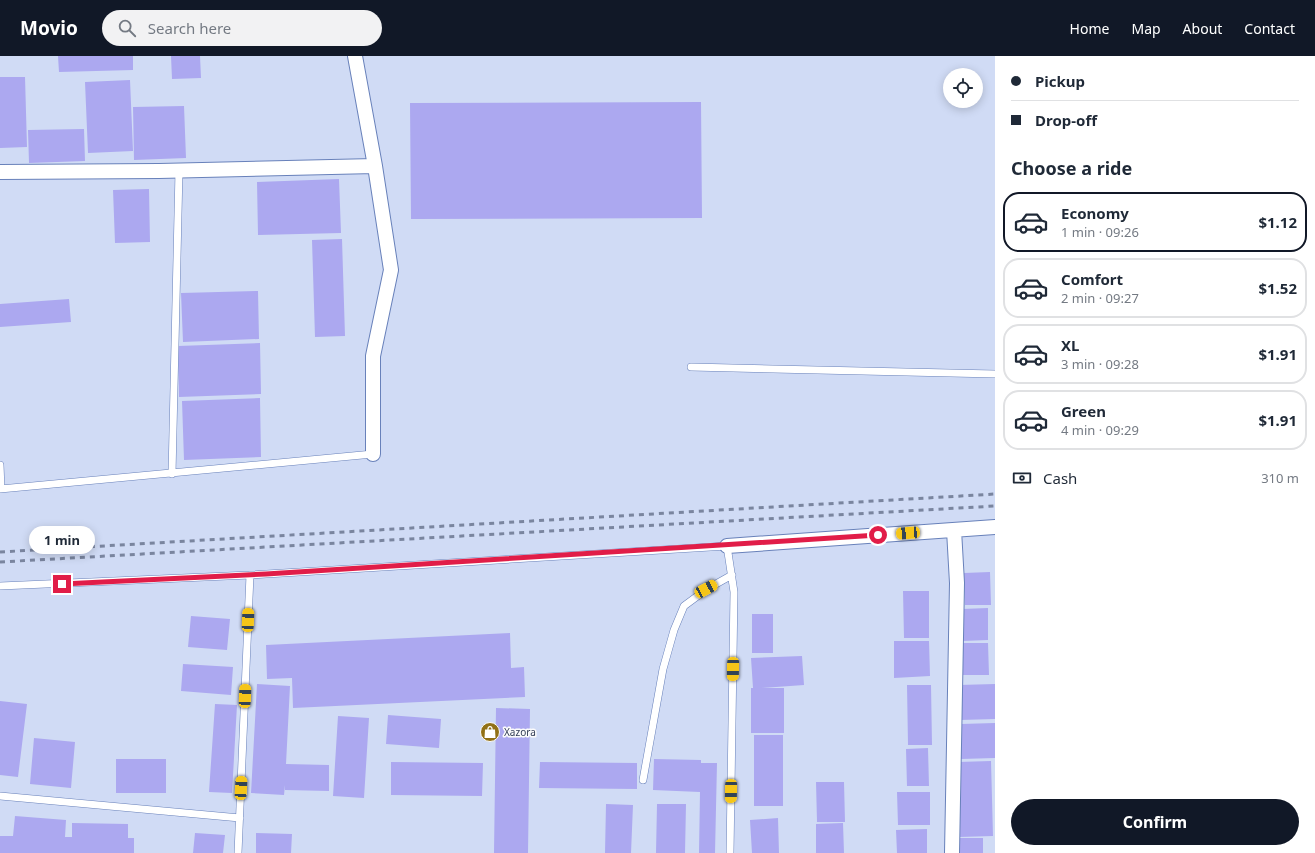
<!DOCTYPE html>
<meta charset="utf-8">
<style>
body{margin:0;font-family:"Noto Sans",sans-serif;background:#f2f2f3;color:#1f2937;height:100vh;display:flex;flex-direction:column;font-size:15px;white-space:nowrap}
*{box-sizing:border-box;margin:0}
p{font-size:13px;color:#747a83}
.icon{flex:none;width:22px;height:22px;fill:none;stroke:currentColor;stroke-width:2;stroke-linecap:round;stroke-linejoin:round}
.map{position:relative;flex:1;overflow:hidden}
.panel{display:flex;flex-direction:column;background:#fff;width:320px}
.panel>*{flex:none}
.top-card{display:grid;align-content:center;height:88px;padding:0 16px;background:#fff}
.tools{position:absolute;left:943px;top:12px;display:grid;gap:8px}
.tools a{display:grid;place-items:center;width:40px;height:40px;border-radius:50%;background:#fff;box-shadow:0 2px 10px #0003;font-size:20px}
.end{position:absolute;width:18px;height:18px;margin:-9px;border:5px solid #e11d48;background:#fff;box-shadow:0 0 0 2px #fff}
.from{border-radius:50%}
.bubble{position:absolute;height:28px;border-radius:14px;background:#fff;box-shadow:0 2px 10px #0003;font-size:13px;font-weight:700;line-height:28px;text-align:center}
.car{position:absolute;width:12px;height:24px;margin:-12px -6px;border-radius:5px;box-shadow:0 0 3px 1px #0007;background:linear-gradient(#f5c518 24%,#345 0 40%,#f5c518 0 76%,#345 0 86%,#f5c518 0)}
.top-card b{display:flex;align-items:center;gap:14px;height:38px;font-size:15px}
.top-card b+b{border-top:1px solid #e0e1e3}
.top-card i{width:10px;height:10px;background:#1f2937}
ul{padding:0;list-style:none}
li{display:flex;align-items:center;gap:12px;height:60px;margin:0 8px 6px;padding:0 8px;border:2px solid #e0e1e3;border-radius:16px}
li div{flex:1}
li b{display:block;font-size:15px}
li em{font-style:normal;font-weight:700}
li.selected{border-color:#111827}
li>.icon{width:36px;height:36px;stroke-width:1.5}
h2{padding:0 16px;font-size:18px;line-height:48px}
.pay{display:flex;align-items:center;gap:10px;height:44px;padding:0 16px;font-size:15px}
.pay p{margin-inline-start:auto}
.primary-button{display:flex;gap:8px;margin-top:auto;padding:8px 16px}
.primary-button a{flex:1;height:46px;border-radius:24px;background:#111827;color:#fff;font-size:16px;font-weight:700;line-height:46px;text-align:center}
header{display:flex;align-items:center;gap:24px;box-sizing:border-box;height:56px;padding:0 20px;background:#111827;color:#fff}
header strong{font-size:19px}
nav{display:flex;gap:22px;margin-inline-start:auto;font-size:14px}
.search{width:280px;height:36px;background:#f2f2f3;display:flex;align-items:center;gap:10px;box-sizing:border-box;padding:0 14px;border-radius:22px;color:#747a83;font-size:15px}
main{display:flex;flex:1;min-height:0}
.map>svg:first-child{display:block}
</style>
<header>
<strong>Movio</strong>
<div class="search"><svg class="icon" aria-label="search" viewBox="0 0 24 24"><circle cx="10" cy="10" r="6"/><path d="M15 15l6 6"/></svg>Search here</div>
<nav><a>Home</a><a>Map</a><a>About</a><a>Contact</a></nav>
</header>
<main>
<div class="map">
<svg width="995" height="797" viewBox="0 0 995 797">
<rect width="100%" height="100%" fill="#d0dbf5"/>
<path fill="#aca8f0" d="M58 0H133V14L59 16Z
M171 0H200L201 22 172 23Z
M0 21H25L27 91 0 92Z
M130 24 133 95 88 97 85 26Z
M701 46 702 162 411 163 410 47Z
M184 50 186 102 134 104 133 51Z
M84 73 85 105 29 107 28 74Z
M339 123 341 177 258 179 257 126Z
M149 133 150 186 115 187 113 134Z
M342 183 345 280 315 281 312 184Z
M258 235 259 283 183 286 181 237Z
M69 243 71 266 0 271V248Z
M260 287 261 338 179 341 178 290Z
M260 342 261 401 184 404 182 345Z
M990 516 991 549H965L964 517Z
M903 535H929V582H904Z
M988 552V584L962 585V553Z
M752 558H773V597H752Z
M191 560 230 563 227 594 188 591Z
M510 577 511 612 524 611 525 641 293 652 292 622 267 623 266 589Z
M894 585H929L930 620 894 622Z
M962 587H988L989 619H962Z
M802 600 804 629 762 632H784V677H751V632H753L751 602Z
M183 608 233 611 231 639 181 635Z
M257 628 290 630 286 708 329 709V735L285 734V729L284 739 251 737Z
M995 628V663L960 664 959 629Z
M907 629H931L932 689H908Z
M0 645 27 648 18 721 0 719Z
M215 648 237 649 232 737 209 736Z
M496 652 530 653 528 797H494Z
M388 659 441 663 439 692 386 688Z
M338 660 369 662 364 742 333 740Z
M995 667V702L961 703V668Z
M754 679H783V750H754Z
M34 682 75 686 71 732 30 728Z
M928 692 929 730H907L906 693Z
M116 703H166V737H116Z
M654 703 701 704V707H717L715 797H699L700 736 653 734Z
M991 705 993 780 959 781 958 706Z
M391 706 483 707 482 740 391 739Z
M540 706 637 707V733L539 732Z
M816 726H844L845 766H817Z
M897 736H930V769H898Z
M606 748 633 749 631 797H605Z
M657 748H686L685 797H656Z
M15 760 66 764 65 781H72V767L128 768V782H134V797H0V780H13Z
M778 762 779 797H752L750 764Z
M843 767 844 797H816V768Z
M927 773V797H897L896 774Z
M195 777 225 779 223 797H193Z
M256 777 292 778 291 797H256Z
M960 782H983V797H960Z"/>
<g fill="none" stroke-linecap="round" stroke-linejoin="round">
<g stroke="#6881ba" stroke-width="8">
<path id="service" d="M691 311 995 318
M0 409 1 433
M172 418 179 115
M0 433 373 398
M0 530 250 519
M643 724 663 613 674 574 684 550 707 533 732 519
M0 740 240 762
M238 797 250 519 727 490 734 536 730 797"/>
</g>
<g stroke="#6881ba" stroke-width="16">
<path id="minor" d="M355 0 375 110 391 214 373 300V398
M0 116 159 115 375 110
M727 490 995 471
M952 797 957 527 954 474"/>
</g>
<use href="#service" stroke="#fff" stroke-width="7"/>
<use href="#minor" stroke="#fff" stroke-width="14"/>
<path stroke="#7a859f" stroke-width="3" stroke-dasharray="5 5" stroke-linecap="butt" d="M0 496 995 438
M0 506 995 450"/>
</g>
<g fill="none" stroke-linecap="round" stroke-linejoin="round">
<path stroke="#e11d48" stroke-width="5" d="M62 528 266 518 878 479"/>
</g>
<defs>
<g id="shop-disc" transform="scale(1)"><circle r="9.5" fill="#917016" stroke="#fcfcfc"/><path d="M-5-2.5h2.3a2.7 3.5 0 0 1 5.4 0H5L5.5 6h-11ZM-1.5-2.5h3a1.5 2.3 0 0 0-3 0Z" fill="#fff"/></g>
</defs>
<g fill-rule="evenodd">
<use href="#shop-disc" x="490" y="676"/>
</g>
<g text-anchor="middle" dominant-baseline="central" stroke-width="3" stroke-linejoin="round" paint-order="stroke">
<g font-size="10" fill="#313c55" stroke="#fcfcfc" text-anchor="start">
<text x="504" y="676">Xazora</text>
</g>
</g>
</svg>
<div class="tools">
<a><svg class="icon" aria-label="locate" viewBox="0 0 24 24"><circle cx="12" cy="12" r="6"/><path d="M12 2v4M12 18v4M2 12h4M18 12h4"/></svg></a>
</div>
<i class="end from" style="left:878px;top:479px"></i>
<i class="end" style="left:62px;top:528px"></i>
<div class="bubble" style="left:29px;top:470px;width:66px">1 min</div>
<i class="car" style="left:908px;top:477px;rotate:266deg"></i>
<i class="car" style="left:706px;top:533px;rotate:62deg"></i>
<i class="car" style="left:248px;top:564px;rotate:2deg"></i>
<i class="car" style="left:733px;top:613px;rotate:181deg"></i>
<i class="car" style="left:245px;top:640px;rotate:2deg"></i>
<i class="car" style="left:241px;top:732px;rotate:3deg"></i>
<i class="car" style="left:731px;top:735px;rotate:181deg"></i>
</div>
<section class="panel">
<div class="top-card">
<b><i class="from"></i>Pickup</b>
<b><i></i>Drop-off</b>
</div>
<h2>Choose a ride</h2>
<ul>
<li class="selected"><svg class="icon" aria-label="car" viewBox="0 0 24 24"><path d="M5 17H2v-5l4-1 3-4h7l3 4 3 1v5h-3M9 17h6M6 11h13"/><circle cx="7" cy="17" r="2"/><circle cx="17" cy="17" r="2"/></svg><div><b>Economy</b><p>1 min · 09:26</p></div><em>$1.12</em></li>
<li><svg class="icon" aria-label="car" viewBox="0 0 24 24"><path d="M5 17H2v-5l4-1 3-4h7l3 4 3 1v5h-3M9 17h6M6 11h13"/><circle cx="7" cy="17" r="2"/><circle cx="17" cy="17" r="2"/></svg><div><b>Comfort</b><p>2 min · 09:27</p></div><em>$1.52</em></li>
<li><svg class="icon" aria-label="car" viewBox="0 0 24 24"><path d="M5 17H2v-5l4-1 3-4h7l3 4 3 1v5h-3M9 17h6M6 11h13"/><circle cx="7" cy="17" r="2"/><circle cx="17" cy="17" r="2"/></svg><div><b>XL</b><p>3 min · 09:28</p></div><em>$1.91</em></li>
<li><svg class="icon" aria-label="car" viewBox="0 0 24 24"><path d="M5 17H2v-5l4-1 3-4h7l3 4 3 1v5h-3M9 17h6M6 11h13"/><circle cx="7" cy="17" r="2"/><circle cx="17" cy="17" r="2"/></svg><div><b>Green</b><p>4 min · 09:29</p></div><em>$1.91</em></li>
</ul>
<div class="pay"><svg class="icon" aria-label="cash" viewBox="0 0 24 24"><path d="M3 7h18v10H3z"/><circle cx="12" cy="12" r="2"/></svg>Cash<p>310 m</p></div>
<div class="primary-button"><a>Confirm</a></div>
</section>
</main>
